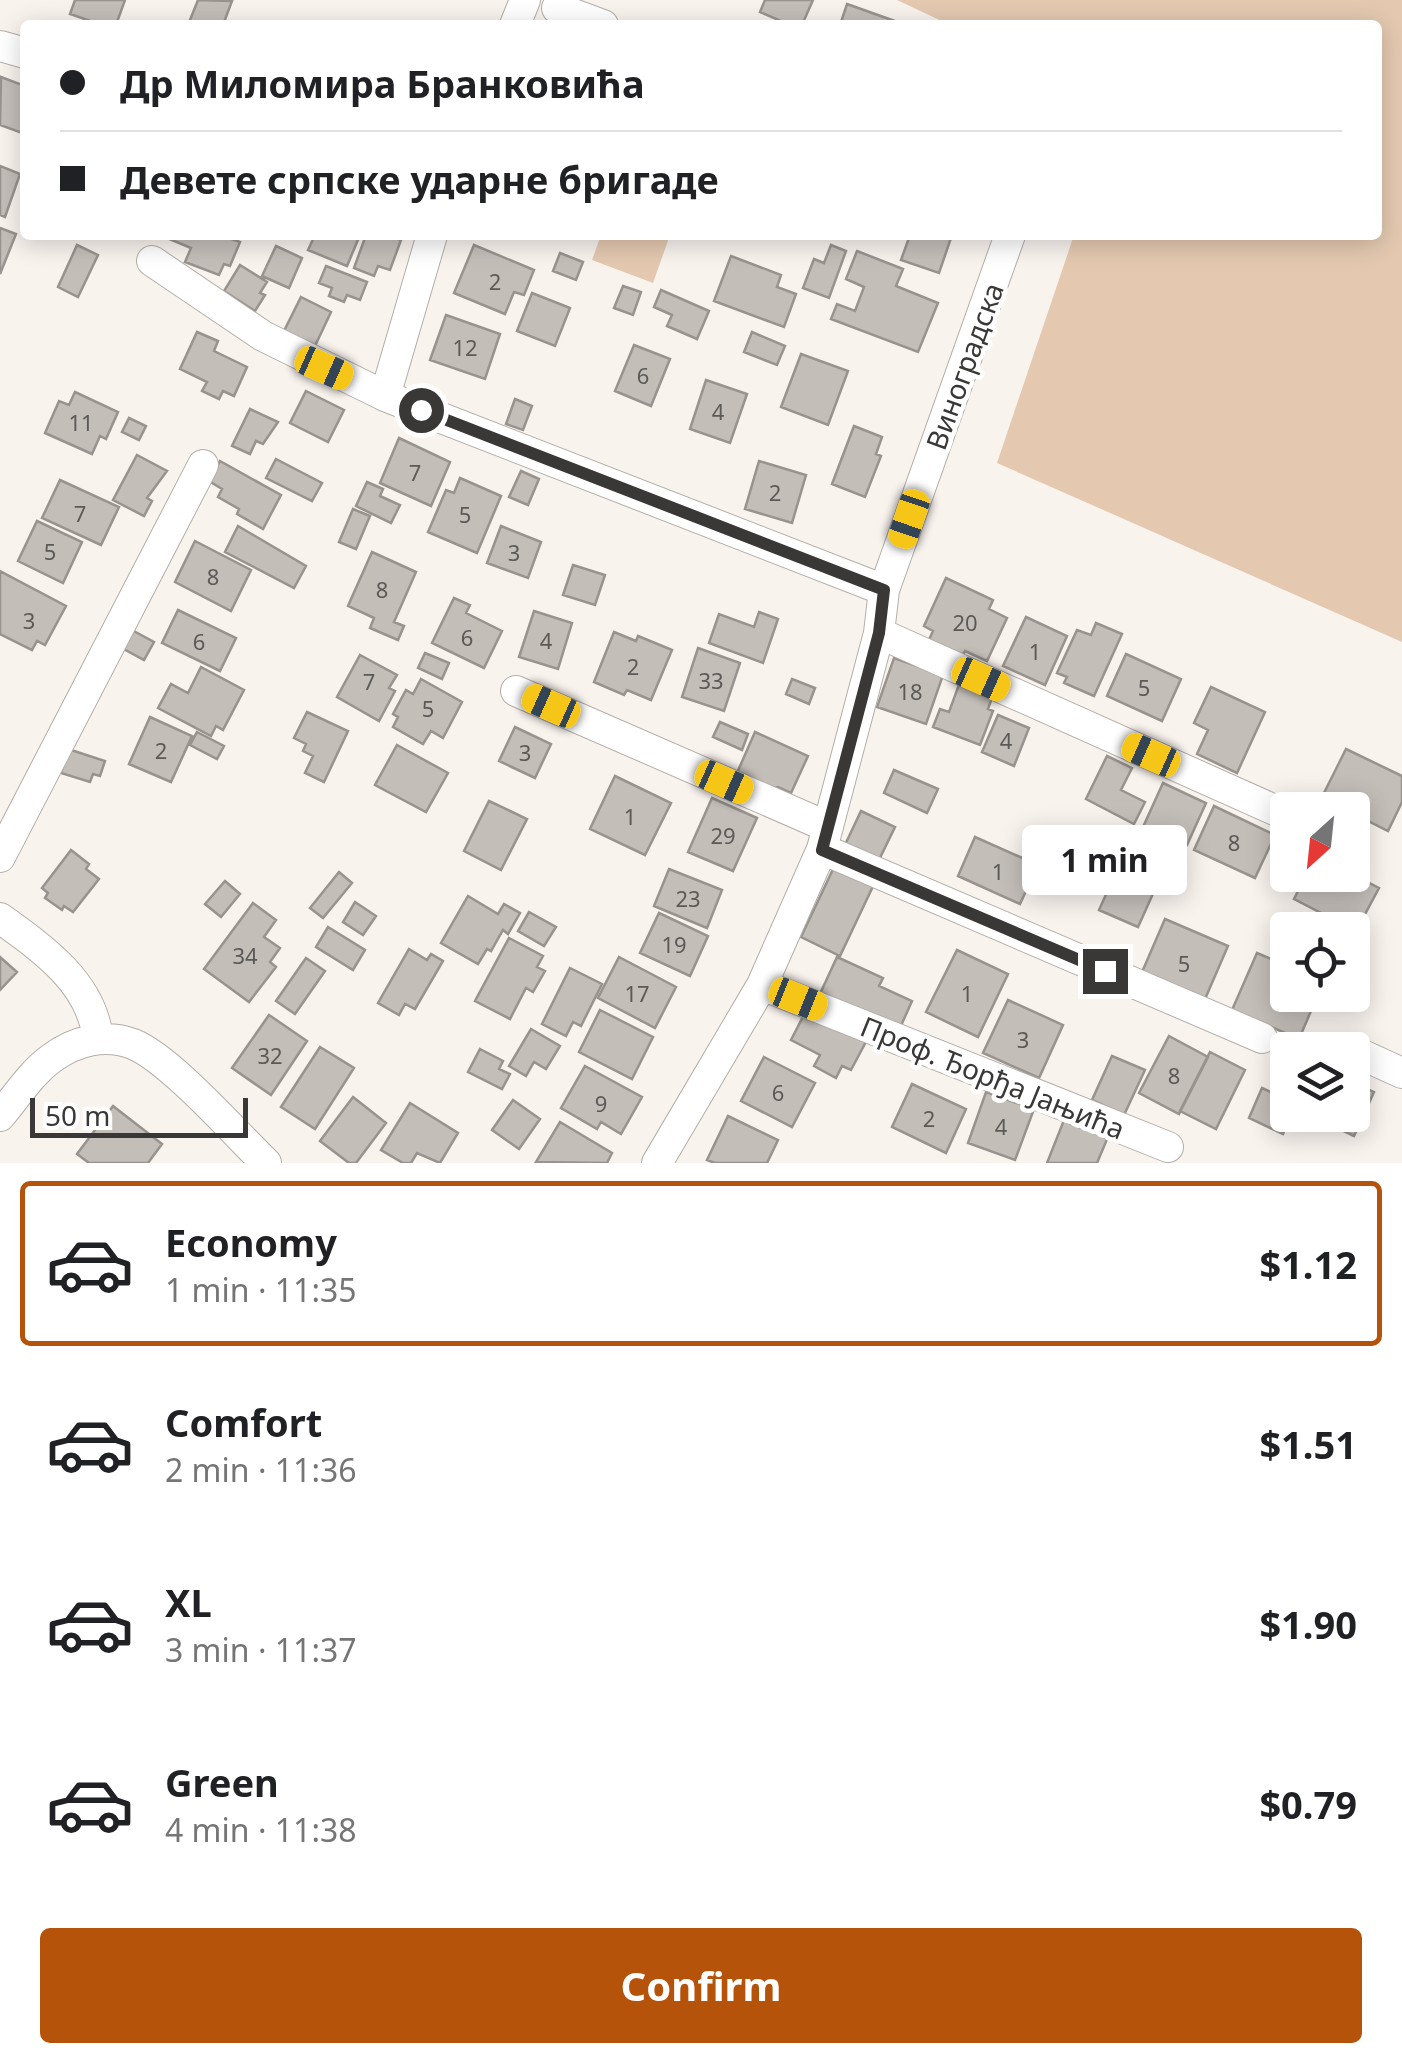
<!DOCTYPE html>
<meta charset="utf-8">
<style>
body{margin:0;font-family:"Noto Sans",sans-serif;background:#f6f6f6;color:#202124;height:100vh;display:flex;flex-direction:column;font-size:38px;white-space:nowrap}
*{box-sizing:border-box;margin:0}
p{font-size:32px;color:#757577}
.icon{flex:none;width:55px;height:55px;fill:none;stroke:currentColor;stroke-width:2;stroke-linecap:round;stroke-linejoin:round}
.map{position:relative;height:1163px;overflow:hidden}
.details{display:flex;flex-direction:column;background:#fff;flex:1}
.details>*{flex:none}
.hud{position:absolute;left:20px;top:20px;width:1362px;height:220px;border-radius:10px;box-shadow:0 5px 25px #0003;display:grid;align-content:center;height:220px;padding:0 40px;background:#fff}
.needle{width:65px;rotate:207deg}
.buttons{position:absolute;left:1270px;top:792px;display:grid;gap:20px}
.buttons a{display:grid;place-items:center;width:100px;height:100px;border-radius:10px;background:#fff;box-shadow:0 5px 25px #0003;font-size:50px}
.scale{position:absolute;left:30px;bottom:25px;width:218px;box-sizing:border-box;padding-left:10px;border:5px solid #3a3836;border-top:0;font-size:28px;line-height:35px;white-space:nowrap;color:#3a3836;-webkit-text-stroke:8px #fff;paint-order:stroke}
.end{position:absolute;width:45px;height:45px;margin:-22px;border:12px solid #3a3836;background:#fff;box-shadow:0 0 0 5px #fff}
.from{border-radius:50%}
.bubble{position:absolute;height:70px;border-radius:10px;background:#fff;box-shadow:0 5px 25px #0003;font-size:32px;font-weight:700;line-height:70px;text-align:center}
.car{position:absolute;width:30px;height:60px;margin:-30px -15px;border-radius:12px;box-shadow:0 0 8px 2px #0007;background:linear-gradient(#f5c518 24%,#345 0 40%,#f5c518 0 76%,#345 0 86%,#f5c518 0)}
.hud b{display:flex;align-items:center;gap:35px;height:95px;font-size:38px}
.hud b+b{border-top:2px solid #e0e0e0}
.hud i{width:25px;height:25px;background:#202124}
ul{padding:18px 0 0;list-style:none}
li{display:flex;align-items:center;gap:30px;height:165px;margin:0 20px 15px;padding:0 20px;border:5px solid transparent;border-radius:10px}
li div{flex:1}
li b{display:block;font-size:38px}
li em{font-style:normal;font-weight:700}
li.current{border-color:#b45309}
li>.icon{width:90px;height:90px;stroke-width:1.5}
.cta{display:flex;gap:20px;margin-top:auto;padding:20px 40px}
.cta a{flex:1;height:115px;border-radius:10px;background:#b45309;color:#fff;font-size:40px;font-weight:700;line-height:115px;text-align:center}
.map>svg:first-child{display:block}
</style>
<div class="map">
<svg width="1402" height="1163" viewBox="0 0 1402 1163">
<rect width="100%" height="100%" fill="#f9f3ee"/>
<path fill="#e4c9b0" d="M897 0H1402V642L997 463 1074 235H1378V25H950Z
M601 235H670L653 283 592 260Z"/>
<path fill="#c4beb9" stroke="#98938e" stroke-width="2.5" d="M75 0H125L116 25H102L70 14Z
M198 0 232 1 223 25H188Z
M765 0H813L802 25H790L760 12Z
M847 4 906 25H840Z
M1 77 25 86V134L0 125Z
M0 166 20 174 5 217 0 215Z
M0 228 16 234 0 274Z
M168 235H221L240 242 230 266 224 264 219 275 185 262 191 248 167 238Z
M315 235H360L347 266 308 250Z
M366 235H388L401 240 390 270 378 266 374 276 354 268Z
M910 235H952L939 273 901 260Z
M77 245 98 255 78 297 58 287Z
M474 245 534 270 524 295 514 292 505 314 454 293Z
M831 245 846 251 829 298 803 288 814 259 824 263Z
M276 246 302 258 289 288 262 276Z
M857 251 903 269 896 286 938 303 918 352 831 319 837 304 855 311 864 287 846 279Z
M560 253 583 262 576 280 553 271Z
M731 256 781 275 777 287 796 294 784 327 714 301Z
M240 265 267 282 260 293 265 295 255 311 224 291Z
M326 266 367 282 360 300 347 295 344 302 329 296 332 288 319 283Z
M623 286 641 292 633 315 614 308Z
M661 290 709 311 697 339 667 326 672 315 654 307Z
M532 293 570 308 555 346 517 331Z
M301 297 331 312 314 348 283 333Z
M446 315 500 334 485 379 430 360Z
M197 332 218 341 214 351 247 367 234 396 223 391 219 399 202 391 207 382 180 369Z
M752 332 785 346 777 365 744 352Z
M634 345 670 359 651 406 615 391Z
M801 354 848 371 828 425 781 407Z
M706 380 747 394 730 443 690 429Z
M306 391 344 410 328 442 290 423Z
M75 392 118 412 106 439 100 436 92 454 45 433 59 401 69 405Z
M515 399 532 406 523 430 506 424Z
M250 409 278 422 263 444 256 441 250 454 232 446Z
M129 418 146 426 139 440 122 432Z
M854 426 882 437 876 454 881 456 865 497 832 484Z
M399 438 450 462 431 506 380 483Z
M137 455 167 471 147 498 152 501 144 516 113 500Z
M276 459 322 483 312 501 266 478Z
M220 461 281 495 263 529 237 514 239 509 218 497 222 489 209 481Z
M759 461 806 475 792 523 745 509Z
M521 471 539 479 528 505 509 497Z
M460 478 501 496 477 553 428 532 446 490 454 493Z
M60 480 119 507 101 545 42 518Z
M367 482 383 489 380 496 400 505 391 523 356 506Z
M353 509 370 516 356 549 339 542Z
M37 521 82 542 63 583 18 561Z
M238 526 306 566 294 588 225 552Z
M501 526 541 542 528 578 487 563Z
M195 541 251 570 231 611 175 582Z
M372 552 416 572 394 622 404 626 398 640 370 628 374 618 348 606Z
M573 565 605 575 595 605 563 595Z
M0 571 66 606 45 645 37 641 32 650 0 634Z
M946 578 993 600 989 609 1007 618 987 661 965 651 961 659 927 644 933 631 924 626Z
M454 598 470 605 466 613 502 631 484 668 432 643Z
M178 610 236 638 220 671 162 643Z
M534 611 572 623 558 669 519 657Z
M759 612 778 619 763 663 709 643 719 614 754 627Z
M1026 617 1067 636 1045 685 1003 666Z
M1096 623 1122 634 1094 696 1064 683 1067 677 1057 673 1077 630 1091 635Z
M130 629 154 642 144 660 120 647Z
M614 632 636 641 638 636 672 650 651 700 627 690 624 695 594 682Z
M698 648 740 663 724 711 682 697Z
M425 653 449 663 442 679 418 668Z
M1126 654 1181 679 1162 721 1107 696Z
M360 655 397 675 389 688 395 691 379 721 337 697Z
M894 658 943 675 926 724 877 707Z
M201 667 244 690 223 730 216 726 211 736 158 708 171 684 188 693Z
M421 679 462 702 443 738 431 731 423 744 393 727 398 717 393 714 406 690 413 694Z
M792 679 815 688 809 704 786 694Z
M960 682 993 695 988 709 993 711 980 745 933 727 940 709 949 712Z
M1211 687 1265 712 1237 773 1197 754 1208 730 1194 723Z
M307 712 348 731 324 782 305 773 313 756 303 751 306 744 294 738Z
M998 715 1029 728 1014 766 982 752Z
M150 717 192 736 171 782 129 764Z
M720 722 748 734 742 750 713 737Z
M515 727 551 744 535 778 499 761Z
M197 732 224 746 217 759 190 745Z
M755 732 808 756 791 793 778 787 771 789 737 773Z
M397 745 448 773 426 812 375 785Z
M68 749 105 761 100 776 93 774 90 782 61 773Z
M1346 749 1402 776V802L1388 831 1364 819 1354 839 1352 810H1334L1319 803Z
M1107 756 1132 768 1121 790 1145 802 1134 824 1086 799Z
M894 770 938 789 927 813 884 793Z
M615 776 671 803 645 855 590 829Z
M1163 783 1206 803 1187 845 1144 825Z
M712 798 757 818 733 871 688 852Z
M489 801 527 819 501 870 464 851Z
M1214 806 1275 835 1255 878 1194 850Z
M861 811 895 827 877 864 844 847Z
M975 837 1038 865 1020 904 958 876Z
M71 850 89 864 86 869 99 879 73 912 64 906 62 910 45 898 48 893 42 888Z
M1122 859 1161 876 1138 927 1099 910Z
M836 863 875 882 840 956 801 937Z
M669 869 722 890 707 928 654 906Z
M339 872 352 883 323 918 310 908Z
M1352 874 1379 888 1356 931 1294 899 1306 875Z
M225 881 240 894 221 917 205 904Z
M468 896 498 914 504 904 520 913 508 934 503 930 491 951 487 949 478 964 441 943Z
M355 902 376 916 363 935 343 922Z
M253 903 276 920 264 937 280 948 270 962 276 967 249 1002 204 969Z
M529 912 556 927 544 946 518 931Z
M659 913 708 936 690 976 640 953Z
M1165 919 1228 946 1202 1006 1139 979Z
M328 927 365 950 353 970 316 947Z
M509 938 543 956 537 967 545 971 533 992 526 988 510 1019 475 1001Z
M409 949 427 960 431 954 443 961 415 1009 405 1004 399 1015 378 1003Z
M957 950 1008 974 978 1037 926 1012Z
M1257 953 1288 966 1283 982 1288 985V995L1317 997 1299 1039 1232 1010Z
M0 957 17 972 0 990Z
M619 957 676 987 655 1028 598 998Z
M837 957 883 978 879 986 912 1001 899 1030 820 994Z
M306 958 325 971 295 1014 276 1001Z
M570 968 602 984 581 1026 573 1022 566 1036 542 1024Z
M1008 1000 1063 1025 1039 1078 983 1053Z
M809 1005 869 1036 851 1070 842 1066 836 1078 814 1066 820 1055 791 1040Z
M600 1010 653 1037 632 1079 579 1052Z
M269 1015 307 1041 271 1095 232 1068Z
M531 1029 560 1046 546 1069 534 1062 526 1076 509 1066Z
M1169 1036 1208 1057 1179 1114 1139 1093Z
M320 1047 354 1068 315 1129 281 1107Z
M480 1049 503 1061 499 1069 510 1074 502 1089 468 1072Z
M1210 1052 1245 1070 1216 1129 1180 1111Z
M1112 1056 1145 1070 1124 1115 1092 1100Z
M764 1057 815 1083 792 1127 741 1101Z
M585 1066 642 1097 621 1134 601 1122 597 1129 561 1108Z
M1352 1082 1374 1092 1354 1136 1323 1121 1325 1115H1352Z
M912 1084 966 1109 946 1153 892 1127Z
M1262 1088 1288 1100V1115H1291L1283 1134 1249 1118Z
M986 1092 1034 1109 1015 1160 968 1143Z
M353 1097 386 1123 356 1163H349L320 1141Z
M513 1100 540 1119 519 1149 492 1130Z
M410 1103 458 1133 440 1163 417 1153 411 1163H403L381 1150Z
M113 1106 162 1144 148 1163H89L77 1154Z
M728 1116 778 1140 767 1163H715L707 1160Z
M1064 1120 1108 1137 1097 1163H1047Z
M560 1122 612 1153 607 1163 536 1162Z"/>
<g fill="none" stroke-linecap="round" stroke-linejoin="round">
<g stroke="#b4aea9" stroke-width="32">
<path id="minor" d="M557 8 603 25
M515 25 525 0
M0 46 25 53
M152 261 263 336 385 396 884 590
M385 396 432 235
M879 633 1288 816
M516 691 828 827
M822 849 1262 1038
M0 857 203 465
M0 918C43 949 91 982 98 1038
M762 985 1168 1147
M1356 1052 1402 1073
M0 1116C16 1097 32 1072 52 1058 75 1041 105 1033 133 1044 170 1059 234 1132 266 1163
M657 1163 762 985 822 849 879 633 884 590 1010 235"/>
</g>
<use href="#minor" stroke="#fff" stroke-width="30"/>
</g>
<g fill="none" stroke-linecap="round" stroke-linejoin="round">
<path stroke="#3a3836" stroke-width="12" d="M421 410 884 590 879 633 822 850 1105 971"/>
</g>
<g text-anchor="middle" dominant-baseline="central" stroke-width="9" stroke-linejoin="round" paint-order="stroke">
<g font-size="22" fill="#5c5a57">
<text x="495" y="281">2</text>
<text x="465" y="347">12</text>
<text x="643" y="375">6</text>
<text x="718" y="411">4</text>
<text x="81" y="422">11</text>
<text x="415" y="472">7</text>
<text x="775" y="492">2</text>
<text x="80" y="513">7</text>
<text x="465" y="514">5</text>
<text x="50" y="551">5</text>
<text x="514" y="552">3</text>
<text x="213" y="576">8</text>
<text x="382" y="589">8</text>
<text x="29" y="620">3</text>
<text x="965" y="622">20</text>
<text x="467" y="637">6</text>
<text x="546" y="640">4</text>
<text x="199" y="641">6</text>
<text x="1035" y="651">1</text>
<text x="633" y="666">2</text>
<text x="711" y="680">33</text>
<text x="369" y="681">7</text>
<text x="1144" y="687">5</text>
<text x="910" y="691">18</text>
<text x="428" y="708">5</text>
<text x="1006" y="740">4</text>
<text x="161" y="750">2</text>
<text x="525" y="752">3</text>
<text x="630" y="816">1</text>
<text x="723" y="835">29</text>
<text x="1234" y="842">8</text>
<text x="998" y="871">1</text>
<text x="688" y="898">23</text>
<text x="674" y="944">19</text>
<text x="245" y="955">34</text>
<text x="1184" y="963">5</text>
<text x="637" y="993">17</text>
<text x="967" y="993">1</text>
<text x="1023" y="1039">3</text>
<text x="270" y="1055">32</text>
<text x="1174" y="1075">8</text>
<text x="778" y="1092">6</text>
<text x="601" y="1103">9</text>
<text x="929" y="1118">2</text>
<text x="1001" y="1126">4</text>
</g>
<g font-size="28" fill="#3a3836" stroke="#fff">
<text transform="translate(964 366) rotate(-70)">Виноградска</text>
<text transform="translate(993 1077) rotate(22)">Проф. Ђорђа Јањића</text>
</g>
</g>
</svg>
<div class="buttons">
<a><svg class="needle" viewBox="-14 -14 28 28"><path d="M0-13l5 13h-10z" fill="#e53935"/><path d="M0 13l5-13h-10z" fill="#757577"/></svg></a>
<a><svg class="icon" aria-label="locate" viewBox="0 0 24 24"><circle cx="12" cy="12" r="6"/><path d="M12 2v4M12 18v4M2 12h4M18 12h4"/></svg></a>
<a><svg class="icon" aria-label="layers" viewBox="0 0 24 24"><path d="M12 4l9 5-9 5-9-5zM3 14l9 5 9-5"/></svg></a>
</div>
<div class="scale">50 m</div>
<i class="end from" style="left:421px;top:410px"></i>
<i class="end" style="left:1105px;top:971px"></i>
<div class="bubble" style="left:1022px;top:825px;width:165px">1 min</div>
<i class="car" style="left:324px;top:368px;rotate:114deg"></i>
<i class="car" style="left:909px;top:519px;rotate:199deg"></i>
<i class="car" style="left:981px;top:679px;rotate:114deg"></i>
<i class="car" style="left:551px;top:706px;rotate:294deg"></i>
<i class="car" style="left:1151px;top:755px;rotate:294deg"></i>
<i class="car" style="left:724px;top:782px;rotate:114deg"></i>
<i class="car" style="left:798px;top:999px;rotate:112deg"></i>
<div class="hud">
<b><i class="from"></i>Др Миломира Бранковића</b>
<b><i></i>Девете српске ударне бригаде</b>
</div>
</div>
<section class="details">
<ul>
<li class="current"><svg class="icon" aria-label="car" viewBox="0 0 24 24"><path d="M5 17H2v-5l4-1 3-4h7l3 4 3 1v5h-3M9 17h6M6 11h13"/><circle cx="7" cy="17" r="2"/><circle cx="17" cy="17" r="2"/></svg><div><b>Economy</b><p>1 min · 11:35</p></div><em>$1.12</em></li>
<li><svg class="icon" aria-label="car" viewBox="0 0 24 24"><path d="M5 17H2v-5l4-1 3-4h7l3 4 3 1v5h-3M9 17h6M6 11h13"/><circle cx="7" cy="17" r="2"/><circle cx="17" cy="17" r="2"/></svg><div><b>Comfort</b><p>2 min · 11:36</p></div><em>$1.51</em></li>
<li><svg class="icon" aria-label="car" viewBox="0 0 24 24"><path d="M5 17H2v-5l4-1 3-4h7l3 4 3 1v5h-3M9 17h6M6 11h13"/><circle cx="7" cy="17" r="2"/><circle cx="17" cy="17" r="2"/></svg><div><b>XL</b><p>3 min · 11:37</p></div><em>$1.90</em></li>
<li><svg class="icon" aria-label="car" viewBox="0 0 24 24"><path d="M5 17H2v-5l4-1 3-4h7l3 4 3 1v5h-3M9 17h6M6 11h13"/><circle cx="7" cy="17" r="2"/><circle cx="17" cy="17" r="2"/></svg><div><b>Green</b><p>4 min · 11:38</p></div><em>$0.79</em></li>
</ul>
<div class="cta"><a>Confirm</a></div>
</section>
